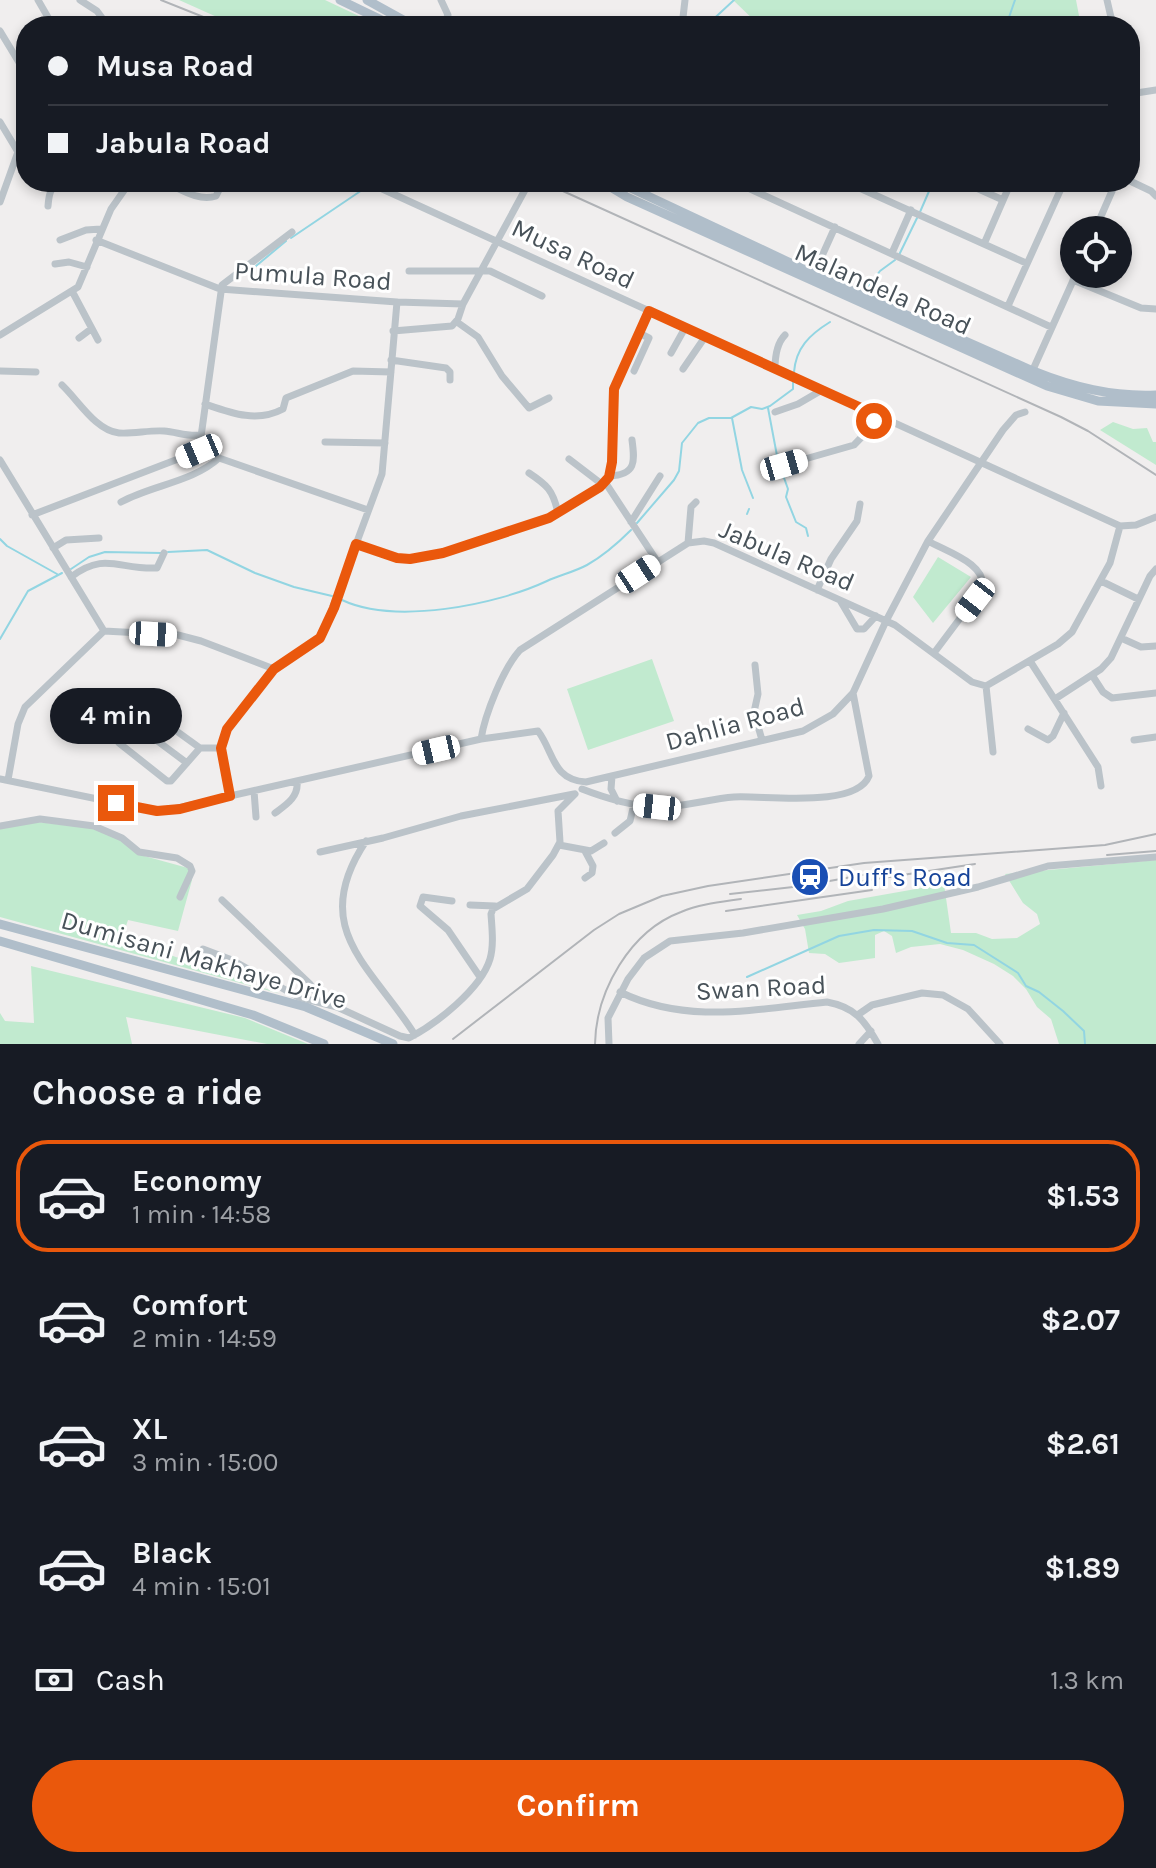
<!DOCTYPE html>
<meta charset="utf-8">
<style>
body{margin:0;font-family:Karla,sans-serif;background:#242831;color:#f1f3f6;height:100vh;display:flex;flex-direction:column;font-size:30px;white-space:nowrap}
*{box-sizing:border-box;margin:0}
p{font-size:26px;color:#9ea1a6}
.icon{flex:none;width:44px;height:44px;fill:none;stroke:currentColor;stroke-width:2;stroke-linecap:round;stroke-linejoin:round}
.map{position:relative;height:1044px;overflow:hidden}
.side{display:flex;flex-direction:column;background:#171b24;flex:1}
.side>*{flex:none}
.top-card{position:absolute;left:16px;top:16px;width:1124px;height:176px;border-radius:32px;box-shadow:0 4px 12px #0003;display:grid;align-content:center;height:176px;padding:0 32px;background:#171b24}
.tools{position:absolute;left:1060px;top:216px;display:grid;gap:16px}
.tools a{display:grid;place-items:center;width:72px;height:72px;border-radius:50%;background:#171b24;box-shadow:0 4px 12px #0003;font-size:40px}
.end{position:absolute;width:36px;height:36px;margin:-18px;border:10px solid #ea580c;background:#fff;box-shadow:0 0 0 4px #fff}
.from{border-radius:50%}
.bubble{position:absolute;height:56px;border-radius:28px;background:#171b24;box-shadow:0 4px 12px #0003;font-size:26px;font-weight:700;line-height:56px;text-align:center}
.car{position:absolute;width:24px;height:48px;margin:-24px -12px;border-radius:10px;box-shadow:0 0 6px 2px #0007;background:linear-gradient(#fff 24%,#345 0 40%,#fff 0 76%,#345 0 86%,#fff 0)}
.top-card b{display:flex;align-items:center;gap:28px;height:76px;font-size:30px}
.top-card b+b{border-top:2px solid #363941}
.top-card i{width:20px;height:20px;background:#f1f3f6}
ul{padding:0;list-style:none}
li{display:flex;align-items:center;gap:24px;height:112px;margin:0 16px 12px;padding:0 16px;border:4px solid transparent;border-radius:32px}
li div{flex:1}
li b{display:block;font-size:30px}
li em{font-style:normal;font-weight:700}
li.active{border-color:#ea580c}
li>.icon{width:72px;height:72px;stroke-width:1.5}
h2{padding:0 32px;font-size:36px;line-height:96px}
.pay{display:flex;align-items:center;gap:20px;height:88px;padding:0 32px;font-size:30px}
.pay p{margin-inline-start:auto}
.primary-button{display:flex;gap:16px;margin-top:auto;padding:16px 32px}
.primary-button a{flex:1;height:92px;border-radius:48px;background:#ea580c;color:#fff;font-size:32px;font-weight:700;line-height:92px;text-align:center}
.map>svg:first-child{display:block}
</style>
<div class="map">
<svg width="1156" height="1044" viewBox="0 0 1156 1044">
<rect width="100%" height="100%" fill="#f0eeee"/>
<path fill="#c1eacf" d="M179 0H325L380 26H237Z
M733 0H1076L1081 26H760Z
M1113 422 1133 429 1147 428 1153 442H1156V465L1100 430Z
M938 557 971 577 933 623 913 597Z
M652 659 674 721 588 750 567 689Z
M37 822 93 828 121 840 137 854 188 868 192 880 178 931 128 920 122 938 281 994 0 917V828Z
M1156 860V1044H1059L1051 1019 1037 1007 1026 989 1013 976 994 964 963 950 940 944 911 947 896 953 892 936 884 931 875 935V958L839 963 825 954 809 953 805 929 797 915 821 911 848 901 944 884 951 933H976L992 939 1017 938 1040 924 1037 914 1023 903 1005 874Z
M31 966 245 1018 308 1044H267L126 1017 132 1044H0V1013L5 1021 34 1023Z"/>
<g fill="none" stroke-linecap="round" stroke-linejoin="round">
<path stroke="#92d5e2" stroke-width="2" d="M706 26 734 0
M1006 26 1015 0
M920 212 933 182
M291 238 368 186
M899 255 917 218
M256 266 286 241
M868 287 880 271 895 260
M794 372C796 348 809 335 830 322
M768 408 778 461 788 489 786 497 796 522 806 528 808 536
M732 418 742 470 753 498
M747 514 749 509
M637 523 674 480 679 471 682 443 698 423 709 418H731L751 407 762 409 770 406 793 389V382
M0 539 7 546 57 574
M168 552 207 550 255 573 294 587 332 596
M71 569 89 557 105 552 161 553
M342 600C395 625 496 605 547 581 560 575 574 572 587 565 603 556 618 543 631 530
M0 639 28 591 62 573
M747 977 839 936 874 930 912 931 947 943 974 945 1018 973 1026 986 1039 992 1063 1011 1084 1031 1085 1044"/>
<path stroke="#bbc3c9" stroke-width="7" d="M38 0 53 26
M80 0 97 11 108 26
M441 0 448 15 443 26
M1107 0 1113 26
M682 26 685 0
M0 31 26 74
M1130 94 1156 90
M1130 105V132
M0 122 18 152
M1130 181 1151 191 1156 196
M164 182C180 189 199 202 216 196L223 182
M367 182 1120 526 1136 525 1156 517
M735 182 1051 327
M846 182 1026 263
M963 182 1003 200
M0 202 18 152 26 143
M48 206C49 193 50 185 65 182
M1095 230 1116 182
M60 240 86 230 101 229
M96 240 220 289 397 302 463 304 526 188
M984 244 1011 182
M892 253 911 210
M55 264 69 262 87 267
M409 271H490L542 296
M813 276 835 227
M1073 280 1141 308 1156 309
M72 291 98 340
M1008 306 1064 182
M457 322 478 337 502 376 529 408 549 398
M393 331 452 326 458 319 463 304
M0 335 78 287 111 209 130 182
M79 338 91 329
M671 353 685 328
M391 360 446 368 450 372V380
M683 369 705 337
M775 369C775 357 777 343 785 335
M0 371 36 372
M634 371 649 338 639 333
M1031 374 1076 274
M62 385C78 400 96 431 119 433 134 434 149 430 164 431 177 432 188 437 201 435
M205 404C231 413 257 423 283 409L286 398 353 371 391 372
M775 412 798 404 822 390
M325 442 385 443
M199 451 222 285 292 232
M569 459 603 485
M0 460 104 631
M784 465 854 445 881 417
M529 473C547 485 553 490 558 513
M609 476C636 475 635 462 632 440
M605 482 657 561
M121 502C152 485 193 482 219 458
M32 515 199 451 368 510
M631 522 660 476
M928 541C947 552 988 564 982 589L934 653
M688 543 691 507 696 502
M356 544 397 558 410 559 443 553 549 518 600 487 609 477 612 462 614 389 649 311
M53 548 66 540 99 538
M71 577C105 551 119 570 157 568L164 553
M1101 581 1138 599
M817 590 831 559 857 521 860 504
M841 602 857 629H864L876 616
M1121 638 1141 647 1156 646
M1030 661 1098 767 1101 786
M755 665 758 694 754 712 762 740
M1092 675 1103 692 1112 698 1156 693
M986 686 993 752
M1055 699 1101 669 1111 658 1150 576 1156 569
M146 709 200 748H221
M132 722 187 763
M1028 729 1048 740 1053 736 1064 713
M481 739 538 731C554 752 552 780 586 782L803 731 833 714 853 693 886 621 928 541 1003 430 1016 415 1025 412
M1134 740 1156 737
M119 743 167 781H171L200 748
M612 776 611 789 617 801
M0 779 146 809 169 810 481 739C485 714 503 669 520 650L688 543 704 541 714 543 895 625 972 682 986 686 1058 644 1072 632 1110 563 1120 526
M8 780 18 724 25 707 104 631 178 635 201 641 274 669
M582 789C605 798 629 805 654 807 681 808 708 799 734 797 764 795 856 809 869 776L853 693
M254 791 256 817
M230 796 221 748 227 729 274 669 315 642 324 631 382 474 397 302
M275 813C286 805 299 797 297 781
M0 826 40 819 94 826 122 838 139 852 177 858 190 866 192 871 180 897
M615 833 630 821 634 804
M366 841C307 929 372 966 415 1035
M559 845 591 851 604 843
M320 852 383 838 461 816 574 794
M585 878 592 873 593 866 585 851
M222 900 310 984 323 1003
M452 901 423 897 420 906 448 930 480 977
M470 905 495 906
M203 949 232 960 298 997 337 1007 400 1036 409 1038C436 1024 481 989 490 959 494 945 492 929 491 914L493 909 527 889 553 855 560 842 558 811 575 794
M620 992C687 1025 756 1009 827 1002 855 1007 865 1021 878 1044
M859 1014 872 1005 922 993 943 995 968 1009 1000 1044
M609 1044 608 1018 628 979 644 958 670 941 743 933 883 909 978 887 1048 866 1156 857
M859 1044 871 1031"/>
<path stroke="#b0beca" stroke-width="9" d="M340 0 394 26
M367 0 414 26
M602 182 627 197 1047 386 1098 401 1156 404
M618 182 814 274 1033 371C1073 387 1112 397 1156 395
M0 924 306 1007 393 1044
M0 941 253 1015 324 1044"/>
<path stroke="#b1b4b8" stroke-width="2" d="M161 0 226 26
M543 182 1061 417 1088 431 1156 475
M1107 855 1156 851
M856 882 975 864
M730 894 802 886 868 874
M726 911 872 890
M453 1039 594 930 619 914 662 896 708 886 864 863 1105 845 1156 834
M595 1044C596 991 630 931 681 912 700 904 721 902 741 899"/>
</g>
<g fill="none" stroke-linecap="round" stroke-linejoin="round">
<path stroke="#ea580c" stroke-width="10" d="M116 803 157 811 180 809 230 796 221 748 227 729 274 669 320 638 334 608 356 544 397 558 410 559 443 553 549 518 600 487 609 477 612 462 614 389 649 311 881 417 874 421"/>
</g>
<defs>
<g id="station-disc" transform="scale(2)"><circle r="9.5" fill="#1a4fb4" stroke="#fff"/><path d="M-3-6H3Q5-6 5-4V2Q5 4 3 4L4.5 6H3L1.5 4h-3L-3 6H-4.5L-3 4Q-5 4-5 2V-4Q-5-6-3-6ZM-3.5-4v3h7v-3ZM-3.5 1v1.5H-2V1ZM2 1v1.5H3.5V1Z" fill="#fff"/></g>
</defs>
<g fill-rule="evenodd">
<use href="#station-disc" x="810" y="877"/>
</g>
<g text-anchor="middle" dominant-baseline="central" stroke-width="6" stroke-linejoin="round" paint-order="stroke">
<g font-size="26" fill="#485259" stroke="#fff">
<text transform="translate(573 254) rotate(25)">Musa Road</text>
<text transform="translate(313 276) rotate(4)">Pumula Road</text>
<text transform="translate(883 289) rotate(24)">Malandela Road</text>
<text transform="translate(787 556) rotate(23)">Jabula Road</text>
<text transform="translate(735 724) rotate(-15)">Dahlia Road</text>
<text transform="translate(204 960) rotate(16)">Dumisani Makhaye Drive</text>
<text transform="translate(761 988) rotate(-3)">Swan Road</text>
</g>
<g font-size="26" fill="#164399" stroke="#fff" text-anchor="start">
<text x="838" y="877">Duff's Road</text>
</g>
</g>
</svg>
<div class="tools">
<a><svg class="icon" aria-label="locate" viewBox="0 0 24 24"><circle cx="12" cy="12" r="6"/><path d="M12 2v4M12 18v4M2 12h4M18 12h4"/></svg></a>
</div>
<i class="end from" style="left:874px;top:421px"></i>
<i class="end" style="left:116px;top:803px"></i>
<div class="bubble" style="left:50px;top:688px;width:132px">4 min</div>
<i class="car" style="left:199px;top:451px;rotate:247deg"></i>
<i class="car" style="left:784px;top:465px;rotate:74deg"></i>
<i class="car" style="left:638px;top:574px;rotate:57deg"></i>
<i class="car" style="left:975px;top:600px;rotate:218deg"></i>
<i class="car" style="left:153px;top:634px;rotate:93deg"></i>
<i class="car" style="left:436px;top:750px;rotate:257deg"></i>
<i class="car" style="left:657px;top:807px;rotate:276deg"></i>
<div class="top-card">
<b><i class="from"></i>Musa Road</b>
<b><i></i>Jabula Road</b>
</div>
</div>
<section class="side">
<h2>Choose a ride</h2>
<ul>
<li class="active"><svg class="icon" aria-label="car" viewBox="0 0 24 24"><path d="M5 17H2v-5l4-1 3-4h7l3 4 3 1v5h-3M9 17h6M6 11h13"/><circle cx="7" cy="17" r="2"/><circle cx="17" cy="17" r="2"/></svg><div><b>Economy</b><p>1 min · 14:58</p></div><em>$1.53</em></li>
<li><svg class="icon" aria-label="car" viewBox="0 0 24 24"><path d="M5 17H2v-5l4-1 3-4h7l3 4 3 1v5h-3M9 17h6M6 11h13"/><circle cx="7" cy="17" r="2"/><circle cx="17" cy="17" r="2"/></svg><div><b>Comfort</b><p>2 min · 14:59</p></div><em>$2.07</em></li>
<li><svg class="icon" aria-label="car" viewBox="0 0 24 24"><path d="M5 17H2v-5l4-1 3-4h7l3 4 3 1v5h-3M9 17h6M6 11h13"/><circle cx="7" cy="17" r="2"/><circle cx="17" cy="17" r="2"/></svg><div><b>XL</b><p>3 min · 15:00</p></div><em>$2.61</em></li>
<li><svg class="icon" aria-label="car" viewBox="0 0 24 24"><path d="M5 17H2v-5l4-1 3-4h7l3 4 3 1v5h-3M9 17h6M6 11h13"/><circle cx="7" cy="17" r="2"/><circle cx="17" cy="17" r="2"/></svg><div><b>Black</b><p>4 min · 15:01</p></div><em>$1.89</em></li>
</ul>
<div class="pay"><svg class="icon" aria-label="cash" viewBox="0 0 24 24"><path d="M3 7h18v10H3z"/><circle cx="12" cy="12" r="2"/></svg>Cash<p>1.3 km</p></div>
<div class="primary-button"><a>Confirm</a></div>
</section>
